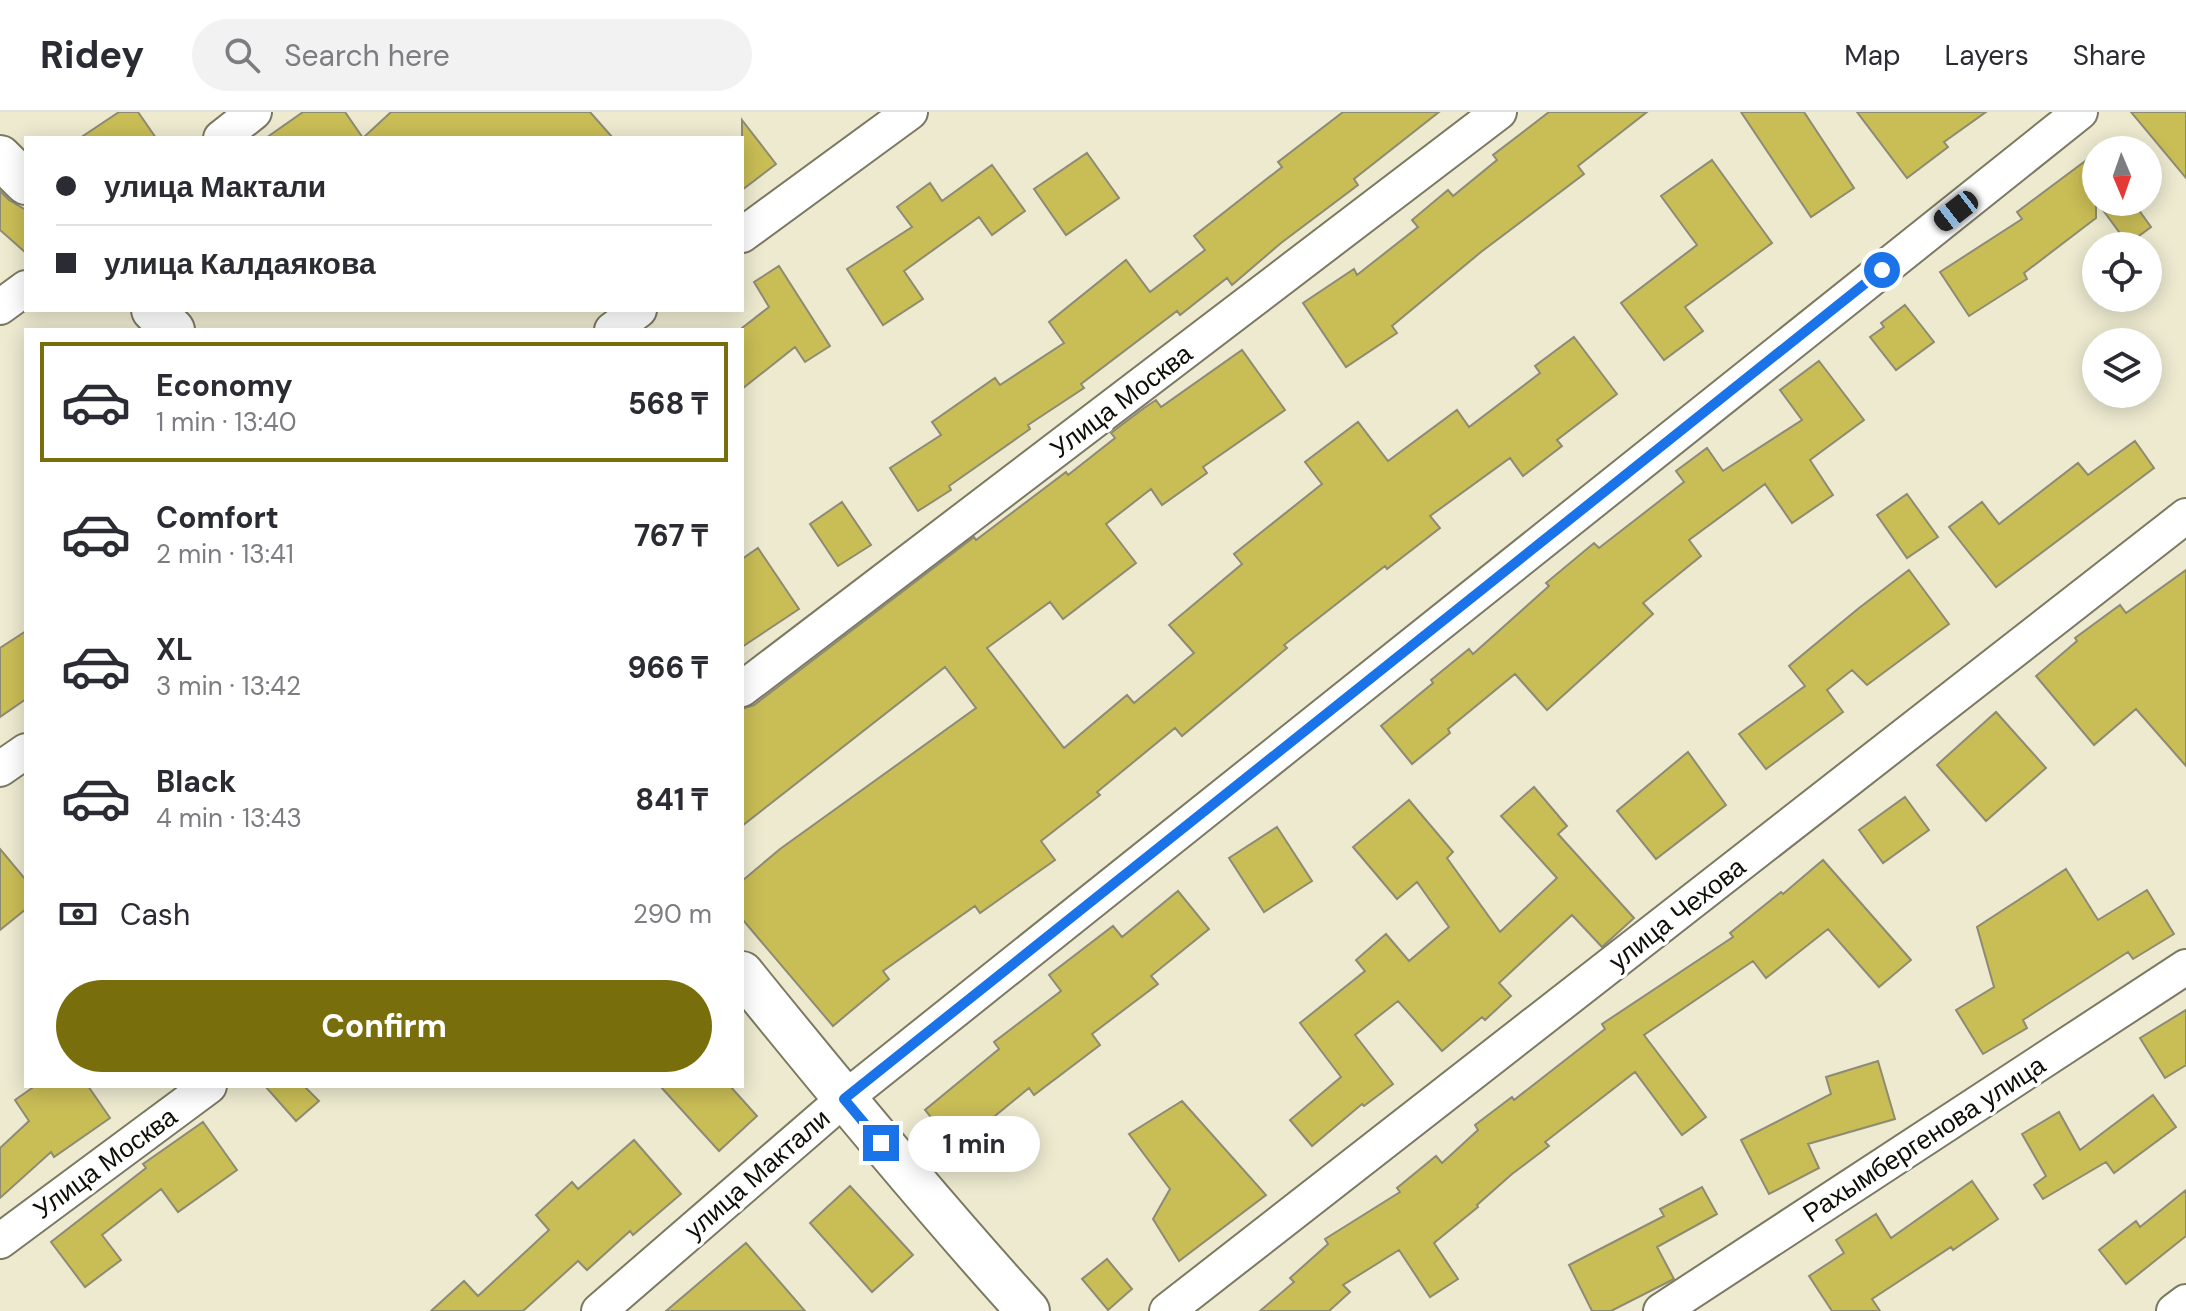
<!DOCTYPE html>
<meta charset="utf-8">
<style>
body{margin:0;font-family:"DM Sans",sans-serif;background:#f2f2f3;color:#2b2b33;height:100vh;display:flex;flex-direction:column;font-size:30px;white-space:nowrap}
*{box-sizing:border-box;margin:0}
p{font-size:26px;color:#7c7c81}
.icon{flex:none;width:44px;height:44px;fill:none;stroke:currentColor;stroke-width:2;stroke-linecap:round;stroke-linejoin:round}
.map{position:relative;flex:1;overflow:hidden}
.details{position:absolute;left:24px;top:216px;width:720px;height:760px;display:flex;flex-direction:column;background:#fff;border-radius:0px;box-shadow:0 4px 20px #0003}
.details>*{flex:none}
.hud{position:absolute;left:24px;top:24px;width:720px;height:176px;border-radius:0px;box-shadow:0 4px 20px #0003;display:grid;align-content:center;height:176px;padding:0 32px;background:#fff}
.needle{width:52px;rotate:178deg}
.buttons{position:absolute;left:2082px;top:24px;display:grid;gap:16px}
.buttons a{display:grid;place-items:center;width:80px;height:80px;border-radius:50%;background:#fff;box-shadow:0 4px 20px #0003;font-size:40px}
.end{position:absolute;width:36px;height:36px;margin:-18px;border:10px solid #1a73e8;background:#fff;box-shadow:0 0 0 4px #fff}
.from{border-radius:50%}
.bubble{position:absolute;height:56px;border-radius:28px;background:#fff;box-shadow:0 4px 20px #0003;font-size:26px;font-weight:700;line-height:56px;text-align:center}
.car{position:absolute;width:24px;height:48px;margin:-24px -12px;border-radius:10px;box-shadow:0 0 6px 2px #0007;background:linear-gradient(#222 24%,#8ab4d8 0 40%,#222 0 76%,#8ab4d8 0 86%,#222 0)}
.hud b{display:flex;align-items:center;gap:28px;height:76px;font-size:30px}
.hud b+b{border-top:2px solid #e1e1e2}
.hud i{width:20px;height:20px;background:#2b2b33}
ul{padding:14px 0 0;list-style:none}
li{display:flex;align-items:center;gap:24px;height:120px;margin:0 16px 12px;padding:0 16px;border:4px solid transparent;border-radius:0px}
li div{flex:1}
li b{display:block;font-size:30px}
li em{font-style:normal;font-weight:700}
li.on{border-color:#796e0c}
li>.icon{width:72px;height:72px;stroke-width:1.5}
.pay{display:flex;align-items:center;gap:20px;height:88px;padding:0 32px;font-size:30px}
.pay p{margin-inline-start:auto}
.button{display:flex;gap:16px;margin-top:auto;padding:16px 32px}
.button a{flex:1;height:92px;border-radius:48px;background:#796e0c;color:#fff;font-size:32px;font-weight:700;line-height:92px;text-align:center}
header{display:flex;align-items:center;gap:48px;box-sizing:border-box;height:112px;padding:0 40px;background:#fff;border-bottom:2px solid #e1e1e2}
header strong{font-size:38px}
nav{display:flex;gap:44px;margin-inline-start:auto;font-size:28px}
.search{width:560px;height:72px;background:#f2f2f3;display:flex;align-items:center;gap:20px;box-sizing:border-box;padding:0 28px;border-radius:44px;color:#7c7c81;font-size:30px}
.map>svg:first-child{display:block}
</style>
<header>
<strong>Ridey</strong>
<div class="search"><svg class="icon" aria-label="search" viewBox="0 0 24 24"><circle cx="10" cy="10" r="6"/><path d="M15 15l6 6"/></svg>Search here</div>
<nav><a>Map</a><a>Layers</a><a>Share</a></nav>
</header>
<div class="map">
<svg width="2186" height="1199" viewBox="0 0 2186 1199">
<rect width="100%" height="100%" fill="#edead0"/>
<path fill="#c9bd56" stroke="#8d8b73" stroke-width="2" d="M119 0H138L156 26H80Z
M303 0H345L363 26 391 0H590L613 26H266Z
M1343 0H1439L1354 67 1358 73 1281 131 1232 173 1227 166 1180 203 1177 199 1081 272 1084 276 1028 313 1030 317 949 374 951 378 918 399 890 356 941 323 932 310 995 266 1000 273 1064 231 1049 210 1126 148 1150 180 1205 138 1194 124 1282 55 1278 50Z
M1549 0H1647L1578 54 1584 62 1481 140 1392 214 1397 221 1346 255 1303 191 1354 157 1357 163 1418 115 1412 108 1448 78 1453 84 1497 48 1493 43Z
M1741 0H1804L1854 76 1811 105Z
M1857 0H1986L1944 30 1948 35 1907 66Z
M2131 0H2186V66Z
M742 8 776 52 742 78Z
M1087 41 1119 86 1066 123 1034 77Z
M2096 41V106L2024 161 2027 167 1969 204 1940 160 2022 107 2017 100Z
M1712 48 1772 131 1685 195 1703 219 1664 248 1621 191 1697 133 1661 84Z
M992 53 1025 99 992 123 979 105 904 159 923 187 883 213 847 157 912 115 897 95 930 71 942 89Z
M0 79 9 88 26 98V141L0 118Z
M2097 90H2133L2151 115 2128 132Z
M779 154 830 234 805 250 795 235 742 277V216L769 195 754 170Z
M1905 193 1934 230 1896 258 1870 225 1884 215 1881 211Z
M1574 225 1617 282 1557 328 1562 334 1523 364 1510 346 1430 404 1440 416 1387 457 1385 454 1284 533 1287 536 1182 624 1175 616 1097 680 1100 683 1041 729 1055 748 980 801 975 794 883 859 889 867 833 914 742 807V769L780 737 976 596 945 555 742 714V597L754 593 974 425 976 428 1066 360 1068 363 1115 326 1111 321 1144 296 1156 288 1161 295 1242 238 1285 298 1203 355 1207 361 1162 393 1151 377 1106 412 1136 451 1063 507 1050 490 987 536 1064 636 1127 583 1134 591 1194 541 1169 513 1242 452 1234 442 1322 372 1305 350 1358 310 1388 349 1457 298 1469 315 1540 261 1535 254Z
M1819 249 1864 308 1810 348 1833 383 1792 411 1765 372 1689 428 1701 444 1643 491 1653 502 1547 598 1515 562 1448 617 1450 621 1412 652 1381 614 1433 571 1431 568 1469 537 1473 542 1549 474 1546 471 1594 431 1599 436 1684 370 1676 359 1707 336 1723 359 1802 308 1780 278Z
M2135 329 2154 356 1996 475 1949 415 1982 390 1999 412 2078 351 2088 363Z
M1907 382 1938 425 1907 446 1877 403Z
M842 390 871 433 838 454 810 412Z
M758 436 799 497 742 535V447Z
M1909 458 1949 512 1867 573 1852 558 1827 578 1843 600 1766 657 1739 622 1805 574 1789 554 1859 496Z
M2186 458V654L2136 597 2094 633 2036 564 2077 529 2075 526 2120 493 2126 501Z
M26 519V587L0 605V536Z
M1996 600 2046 656 1986 709 1937 653Z
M1688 640 1726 693 1656 747 1617 699Z
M1534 675 1567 714 1558 722 1634 806 1602 835 1572 803 1499 871 1511 884 1485 908 1482 905 1442 939 1398 889 1355 923 1393 972 1364 994 1362 992 1312 1034 1290 1008 1341 965 1300 911 1365 859 1356 848 1386 822 1409 849 1449 815 1417 770 1397 787 1353 735 1409 688 1453 740 1447 746 1500 820 1557 766 1501 704Z
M1905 685 1929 718 1883 751 1859 718Z
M1277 715 1312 769 1264 800 1229 746Z
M0 737 26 768V797L0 818Z
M1823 748 1911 848 1879 875 1828 817 1766 866 1753 849 1644 923 1706 1005 1682 1023 1635 960 1545 1030 1549 1034 1512 1062 1477 1093 1478 1095 1434 1131 1458 1167 1430 1185 1399 1138 1343 1173 1350 1180 1329 1199H1260L1294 1170 1290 1166 1328 1132 1325 1127 1400 1080 1397 1076 1436 1044 1442 1051 1478 1018 1475 1013 1512 985 1514 988 1605 917 1602 912 1733 825 1730 821 1781 780 1783 782Z
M2066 757 2098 808 2147 778 2174 822 2133 847 2128 840 2023 908 2027 916 1983 942 1956 898 1994 875 1977 815Z
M1178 779 1209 817 1151 864 1158 872 1092 922 1100 933 1034 983 1029 976 956 1036 925 998 999 937 994 930 1061 879 1049 863 1113 814 1122 825Z
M2186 898V953L2165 966 2140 926Z
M1878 949 1895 1007 1808 1032 1819 1056 1769 1082 1741 1028 1831 982 1826 965Z
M35 974H88L110 1006 54 1045 51 1040 0 1086V1036L29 1009 15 988Z
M265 974H304L319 989 296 1009Z
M660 974H730L757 1004 719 1039Z
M2153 983 2176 1015 2114 1061 2106 1050 2043 1087 2034 1073 2046 1064 2022 1022 2059 1000 2080 1038Z
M1182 989 1266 1083 1179 1149 1153 1107 1170 1077 1129 1022Z
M203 1010 237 1058 178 1100 161 1077 102 1123 121 1148 85 1175 51 1130 146 1056 143 1052Z
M634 1028 681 1082 633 1123 630 1119 587 1158 578 1149 523 1199H431L464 1169 478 1184 549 1118 536 1103 572 1070 578 1077Z
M1972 1069 1998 1107 1953 1138 1951 1135 1872 1187 1880 1199H1832L1809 1164 1844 1141 1836 1128 1876 1102 1891 1126Z
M850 1074 913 1143 872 1180 810 1111Z
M1702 1075 1717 1102 1657 1135 1674 1167 1611 1199H1592L1569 1153 1664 1104 1660 1097Z
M2186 1078V1124L2126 1172 2099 1138 2136 1109 2140 1115Z
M746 1131 805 1199H666Z
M1107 1147 1132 1177 1108 1198 1082 1167Z"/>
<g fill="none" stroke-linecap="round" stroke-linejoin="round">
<g stroke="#7c7962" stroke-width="38">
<path id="minor" d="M221 26 254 0
M742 123 910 0
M0 195 26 176
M612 218 639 198
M742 577 1499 0
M0 657 26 639
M0 1129 209 974
M599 1199 844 987 2080 0
M1167 1199 2186 404
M1661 1199 2186 855
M2174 1199 2186 1190"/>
</g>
<g stroke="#7c7962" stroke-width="46">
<path id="tertiary" d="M0 45 26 71
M153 198 173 218
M742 861C835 976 929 1090 1028 1199"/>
</g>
<use href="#minor" stroke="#fff" stroke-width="34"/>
<use href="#tertiary" stroke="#fff" stroke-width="42"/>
</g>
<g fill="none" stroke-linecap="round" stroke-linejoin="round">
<path stroke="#1a73e8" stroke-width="10" d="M881 1031 844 987 1882 158"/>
</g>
<g text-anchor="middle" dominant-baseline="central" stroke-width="7" stroke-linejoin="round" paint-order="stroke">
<g font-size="26" fill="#100f07" stroke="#fff">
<text transform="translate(1121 289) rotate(-37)">Улица Москва</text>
<text transform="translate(1677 802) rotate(-38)">улица Чехова</text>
<text transform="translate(1924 1027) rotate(-33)">Рахымбергенова улица</text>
<text transform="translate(105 1051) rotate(-36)">Улица Москва</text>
<text transform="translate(757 1062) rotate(-41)">улица Мактали</text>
</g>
</g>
</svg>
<div class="buttons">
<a><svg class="needle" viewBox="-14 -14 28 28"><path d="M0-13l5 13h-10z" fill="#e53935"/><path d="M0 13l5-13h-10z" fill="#7c7c81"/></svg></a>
<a><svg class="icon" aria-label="locate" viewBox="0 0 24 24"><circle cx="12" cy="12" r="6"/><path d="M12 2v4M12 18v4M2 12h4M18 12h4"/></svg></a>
<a><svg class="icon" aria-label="layers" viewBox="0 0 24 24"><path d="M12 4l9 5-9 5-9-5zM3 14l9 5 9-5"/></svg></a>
</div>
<i class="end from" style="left:1882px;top:158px"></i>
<i class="end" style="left:881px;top:1031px"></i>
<div class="bubble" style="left:908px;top:1004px;width:132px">1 min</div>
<i class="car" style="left:1956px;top:99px;rotate:232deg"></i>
<div class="hud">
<b><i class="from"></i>улица Мактали</b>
<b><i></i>улица Калдаякова</b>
</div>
<section class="details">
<ul>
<li class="on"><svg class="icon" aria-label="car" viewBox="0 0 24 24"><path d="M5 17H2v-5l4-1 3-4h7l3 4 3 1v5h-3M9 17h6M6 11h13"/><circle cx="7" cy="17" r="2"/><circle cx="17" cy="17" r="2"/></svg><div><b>Economy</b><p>1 min · 13:40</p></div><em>568 ₸</em></li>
<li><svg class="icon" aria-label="car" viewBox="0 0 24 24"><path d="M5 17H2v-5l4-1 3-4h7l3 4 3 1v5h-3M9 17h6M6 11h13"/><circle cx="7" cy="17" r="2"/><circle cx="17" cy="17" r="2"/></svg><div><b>Comfort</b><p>2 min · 13:41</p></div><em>767 ₸</em></li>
<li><svg class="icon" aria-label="car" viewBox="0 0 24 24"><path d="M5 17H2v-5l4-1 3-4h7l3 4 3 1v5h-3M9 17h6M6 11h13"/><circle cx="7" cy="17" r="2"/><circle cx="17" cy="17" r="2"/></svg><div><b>XL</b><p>3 min · 13:42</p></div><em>966 ₸</em></li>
<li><svg class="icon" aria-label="car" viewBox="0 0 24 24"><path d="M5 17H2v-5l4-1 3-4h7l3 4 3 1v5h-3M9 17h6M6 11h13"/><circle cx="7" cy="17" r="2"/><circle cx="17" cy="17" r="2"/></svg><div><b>Black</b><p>4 min · 13:43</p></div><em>841 ₸</em></li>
</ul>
<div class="pay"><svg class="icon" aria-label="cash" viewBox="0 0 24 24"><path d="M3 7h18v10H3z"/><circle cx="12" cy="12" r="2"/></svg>Cash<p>290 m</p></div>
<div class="button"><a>Confirm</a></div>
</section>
</div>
